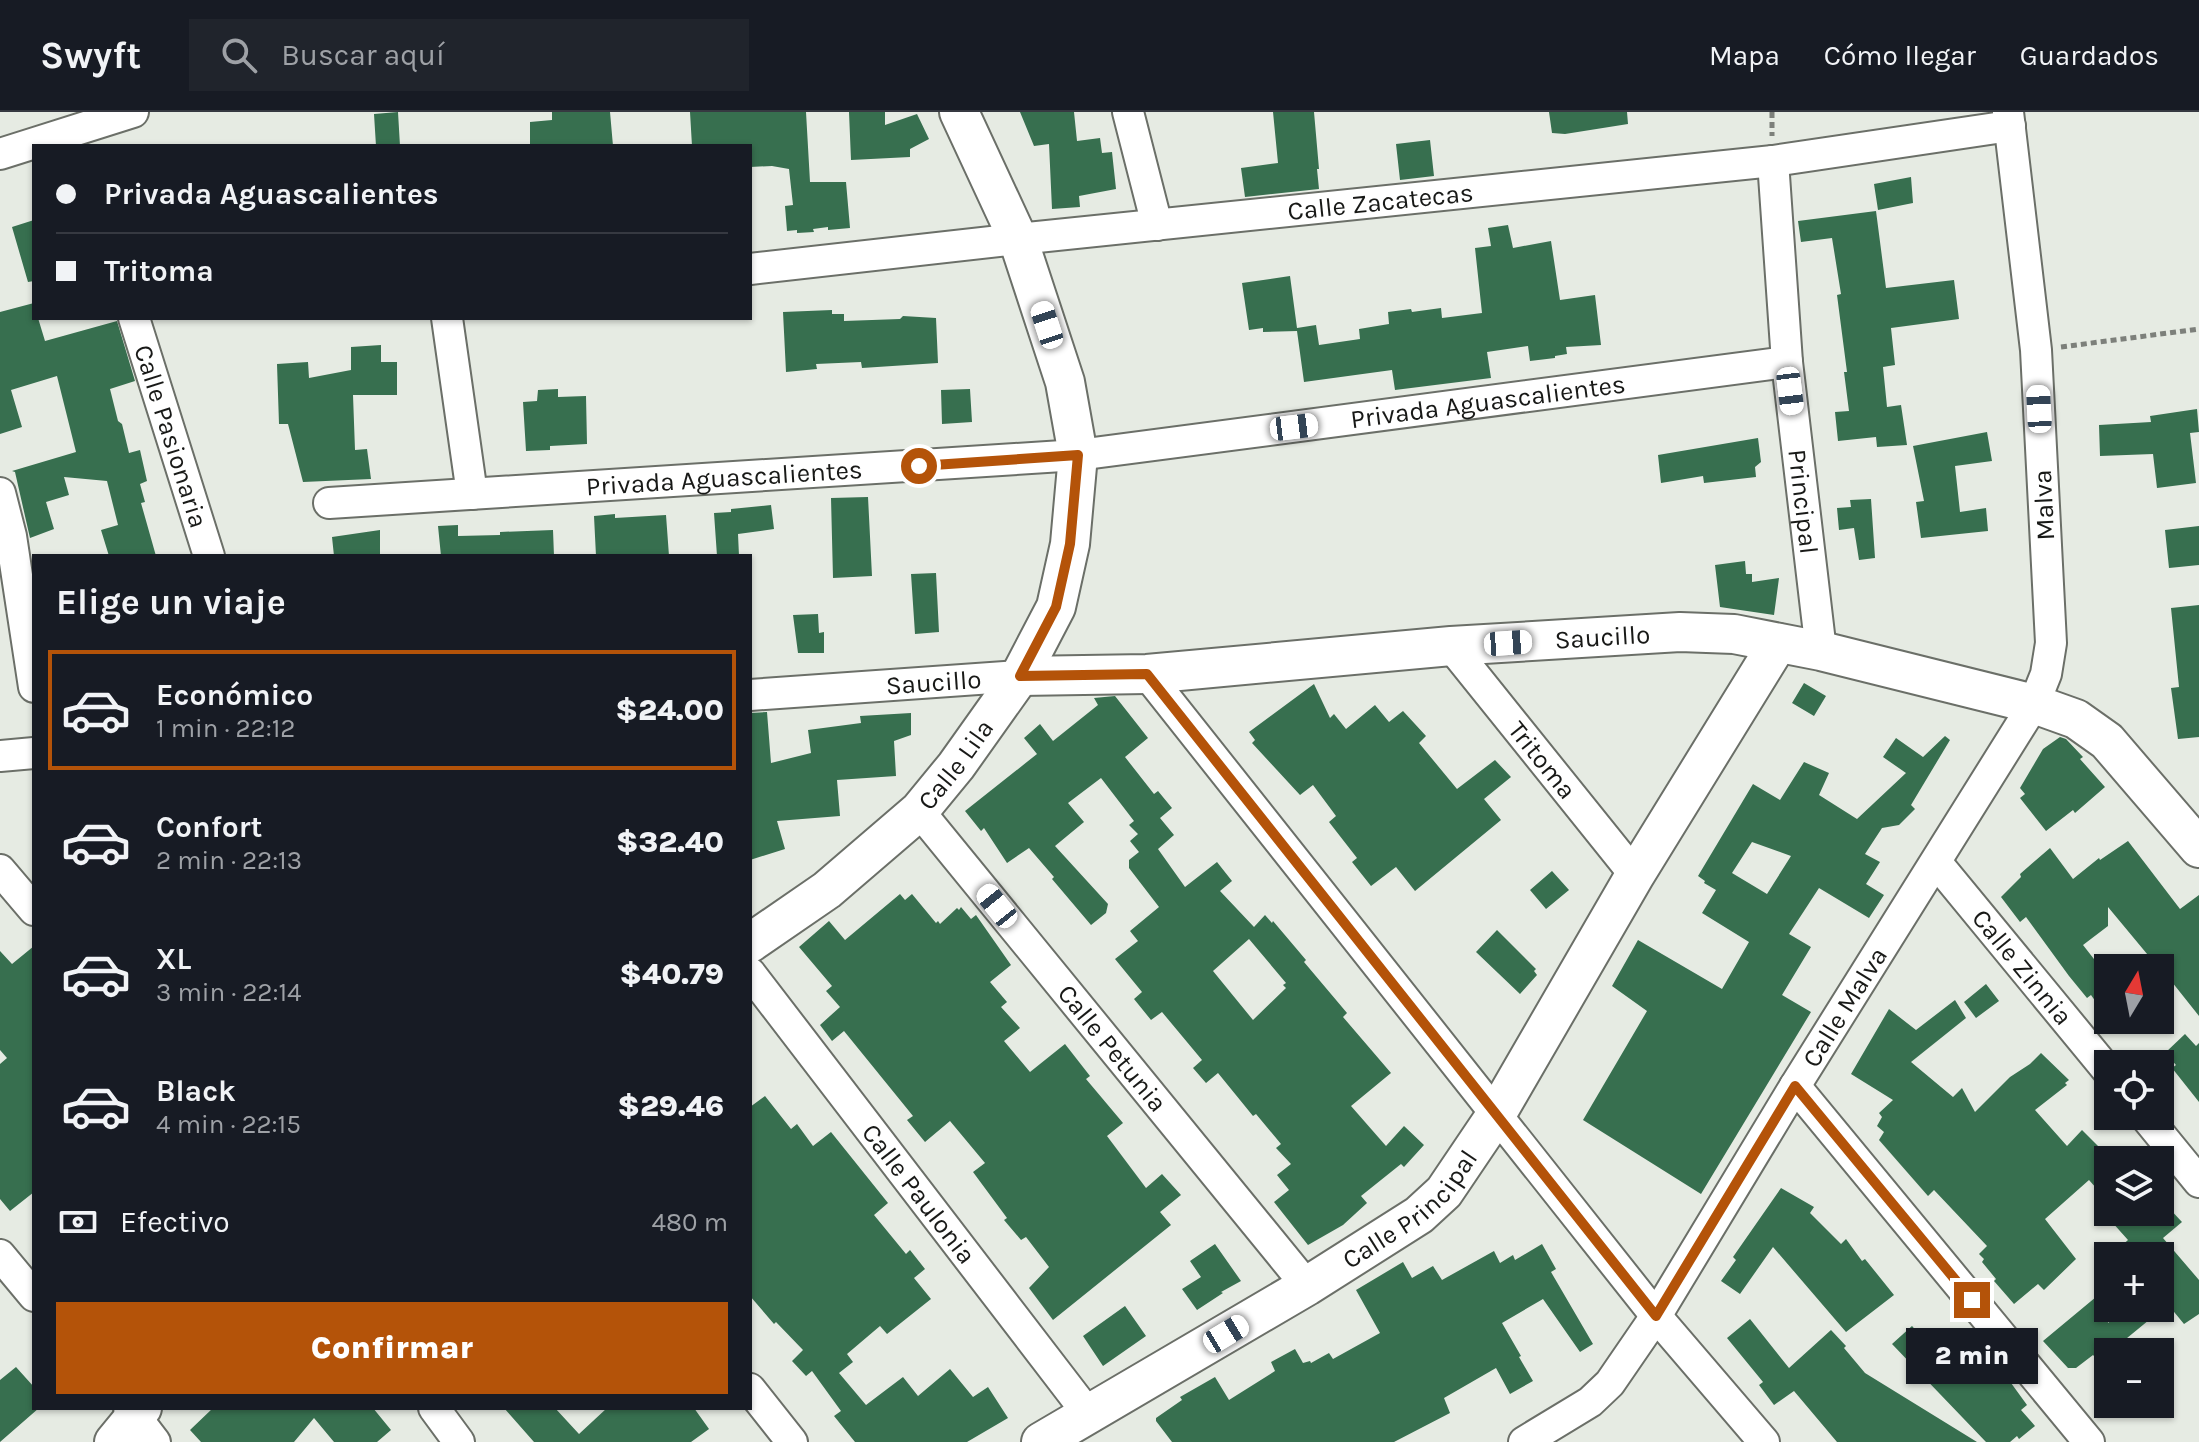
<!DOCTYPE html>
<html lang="es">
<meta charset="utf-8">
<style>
body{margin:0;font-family:Karla,sans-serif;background:#20242c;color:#f1f3f6;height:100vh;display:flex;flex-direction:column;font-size:30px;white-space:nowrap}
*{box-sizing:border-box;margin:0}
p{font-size:26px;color:#9ea1a6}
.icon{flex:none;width:44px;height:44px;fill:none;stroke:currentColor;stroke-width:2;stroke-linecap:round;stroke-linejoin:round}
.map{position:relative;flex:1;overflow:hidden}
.panel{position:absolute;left:32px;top:442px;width:720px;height:856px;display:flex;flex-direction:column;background:#171b24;border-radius:0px;box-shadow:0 2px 6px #0004}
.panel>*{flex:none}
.banner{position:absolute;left:32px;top:32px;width:720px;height:176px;border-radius:0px;box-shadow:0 2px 6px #0004;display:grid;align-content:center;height:176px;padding:0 24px;background:#171b24}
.needle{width:52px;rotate:10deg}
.fabs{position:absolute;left:2094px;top:842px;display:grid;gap:16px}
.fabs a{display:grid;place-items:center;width:80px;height:80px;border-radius:0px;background:#171b24;box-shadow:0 2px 6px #0004;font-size:40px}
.end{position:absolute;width:36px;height:36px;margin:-18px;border:10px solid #b45309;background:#fff;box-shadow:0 0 0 4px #fff}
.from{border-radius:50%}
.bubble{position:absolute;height:56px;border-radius:0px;background:#171b24;box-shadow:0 2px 6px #0004;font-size:26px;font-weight:800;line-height:56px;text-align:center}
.car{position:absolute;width:24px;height:48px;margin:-24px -12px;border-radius:10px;box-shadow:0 0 6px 2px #0007;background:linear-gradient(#fff 24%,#345 0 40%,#fff 0 76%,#345 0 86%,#fff 0)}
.banner b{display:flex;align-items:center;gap:28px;height:76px;font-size:30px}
.banner b+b{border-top:2px solid #363941}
.banner i{width:20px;height:20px;background:#f1f3f6}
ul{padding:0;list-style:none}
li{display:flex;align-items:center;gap:24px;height:120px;margin:0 16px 12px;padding:0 8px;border:4px solid transparent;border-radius:0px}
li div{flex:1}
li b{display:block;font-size:30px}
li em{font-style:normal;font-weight:800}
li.selected{border-color:#b45309}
li>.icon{width:72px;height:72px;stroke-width:1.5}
h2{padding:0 24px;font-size:36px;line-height:96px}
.pay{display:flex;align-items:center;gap:20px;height:88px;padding:0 24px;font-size:30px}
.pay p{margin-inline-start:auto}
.button{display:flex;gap:16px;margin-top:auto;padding:16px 24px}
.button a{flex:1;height:92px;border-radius:0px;background:#b45309;color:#fff;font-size:32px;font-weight:800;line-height:92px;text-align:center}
header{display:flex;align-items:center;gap:48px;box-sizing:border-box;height:112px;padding:0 40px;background:#171b24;border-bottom:2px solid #363941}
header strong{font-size:38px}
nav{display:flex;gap:44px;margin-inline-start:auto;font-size:28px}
.search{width:560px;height:72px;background:#20242c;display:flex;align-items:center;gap:20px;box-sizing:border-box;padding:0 28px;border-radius:0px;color:#9ea1a6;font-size:30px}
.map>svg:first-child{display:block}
</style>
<header>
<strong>Swyft</strong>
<div class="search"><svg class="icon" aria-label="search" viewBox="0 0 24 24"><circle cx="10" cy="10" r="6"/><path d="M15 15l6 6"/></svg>Buscar aquí</div>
<nav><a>Mapa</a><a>Cómo llegar</a><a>Guardados</a></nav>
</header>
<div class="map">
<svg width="2199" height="1330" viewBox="0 0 2199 1330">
<rect width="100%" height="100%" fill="#e6ebe3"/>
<path fill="#376f4f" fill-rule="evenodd" d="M398 0 400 34H376L374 2Z
M552 0H610L613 34H530V10L552 8Z
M690 0H806L810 70H846L850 116 828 118V115L813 117 814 120 797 121V118L787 119 785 94 793 93 789 57 772 54 750 55V34H692Z
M849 0H885V13L917 2 929 27 910 37V45L851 48Z
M1020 0H1074L1077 29 1100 26 1102 41 1112 40 1116 77 1079 84 1080 95 1052 97 1049 32 1034 34Z
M1273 0H1314L1319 57H1317L1319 77 1245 85 1241 56 1278 51Z
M1549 0H1627L1628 12 1565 22 1552 21Z
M1430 28 1434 64 1400 68 1396 32Z
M1911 65 1913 91 1878 98 1874 72Z
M1876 99 1886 176 1954 168 1959 207 1891 216 1895 253 1883 255 1887 295 1901 293 1907 333 1877 335 1876 325 1838 329 1835 300 1849 299 1844 260H1847L1837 183 1841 182 1832 126 1801 130 1798 109Z
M34 108V169L28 170 12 115Z
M1508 113 1513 136 1551 129 1560 188 1595 183 1601 233 1566 235 1567 242 1555 244V246L1530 249 1528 234 1487 240 1491 266 1395 278 1392 258 1304 270 1297 219 1263 220V216L1249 218 1242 171 1290 164 1297 216 1316 213 1319 233 1360 227 1359 217 1389 212 1388 200 1411 197 1412 200 1441 196 1442 206 1482 201 1475 136 1491 134 1488 116Z
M34 191V206H38L45 229 117 209 135 269 110 277 118 309 122 312 129 341 140 338 147 369 140 372 145 390 141 391 156 444H109L101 418 118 413 107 369 64 365 69 383 46 390 54 417 30 426 15 360 12 359 76 340 57 264 11 278 22 315 0 322V200Z
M832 198V202H844V209L900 207 903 204 936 206 938 251 862 256 861 250 816 252 817 257 786 260 783 200Z
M381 233V250H397V283H353L355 338 367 337 371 367 303 370 288 312H279L277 252 308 250 309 266 351 258V235Z
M558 277V285L586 284 587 332 550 334V338L526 339 523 290 537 289 538 278Z
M970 277 972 310 942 312 941 278Z
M2197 297 2199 320 2190 321 2196 371 2157 376 2153 342 2100 344 2099 313 2151 310 2150 304Z
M1987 320 1992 349 1955 354 1960 400 1986 396 1988 419 1921 426 1916 390 1924 389 1913 334Z
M1758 326 1761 350 1755 355 1756 365 1704 371 1703 364 1661 371 1658 343Z
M868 385 872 464 833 466 831 386Z
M1871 387 1875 446 1859 448 1854 416 1839 418 1837 396 1851 395 1850 388Z
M771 393 774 417 738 422 739 444H717L714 401 731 400V397Z
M615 402V406L666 403 669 444H596L594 404Z
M458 413V424L500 423V420L553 418 554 444H441L438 414Z
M2199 414V453L2169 456 2165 418Z
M380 418V444H334L332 425Z
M1745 449 1746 462H1752V470L1779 466 1774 503 1720 495 1715 453Z
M936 461 939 520 915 522 911 462Z
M2199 493V625L2178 627 2171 576 2179 575 2171 496Z
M818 502 819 521 824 520V541H798L793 503Z
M1804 571 1826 584 1814 604 1792 591Z
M1314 572 1330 606 1334 602 1346 617 1375 593 1389 610 1403 599 1426 624 1419 631 1457 677 1495 648 1511 665 1484 687 1501 708 1415 779 1396 755 1371 774 1352 750 1357 746 1329 710 1336 704 1313 673 1300 683 1252 631 1255 628 1249 620Z
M1115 584 1148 626 1125 645 1154 682 1158 679 1172 696 1160 706 1174 723 1158 737 1185 775 1217 750 1232 769 1220 779 1254 815 1265 803 1272 811 1273 809 1306 848 1304 850 1347 901 1343 905 1391 961 1351 994 1386 1034 1404 1014 1424 1033 1404 1055 1401 1052 1361 1084 1367 1091 1343 1113 1308 1133 1274 1090 1289 1078 1277 1063 1291 1052 1276 1036 1281 1032 1256 1002 1253 1004 1218 961 1206 971 1193 956 1202 948 1162 900 1151 908 1134 887 1142 880 1115 847 1138 829 1130 819 1159 795 1129 756V748L1139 740 1130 729 1138 722 1129 713 1134 709 1101 666 1068 691 1084 710 1055 734 1108 792 1106 801 1091 813 1052 767 1054 765 1029 736 1007 751 984 716 981 719 965 699 1037 642 1024 626 1040 612 1053 629 1098 593 1094 586ZM1249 827 1286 871 1283 873 1286 876 1253 908 1213 859Z
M767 600 771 651 811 641 808 618 861 611 860 604 911 601V623L894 629 896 664 837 668 840 704 777 709 785 737 750 748V601Z
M1945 624 1950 628 1911 693 1915 697 1899 713 1882 716 1865 742 1880 750 1866 772 1884 783 1869 806 1819 776 1789 822 1811 835 1782 883 1811 900 1701 1082 1583 1008 1647 899 1612 874 1638 828 1722 877 1749 830 1702 801 1716 778 1704 771 1705 769 1698 764 1753 672 1780 688 1804 650 1829 661 1819 683 1857 707 1906 661 1883 645 1896 626 1923 645ZM1752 730 1791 744 1767 782 1732 761Z
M2060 625 2066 627 2083 645 2080 647 2105 675 2075 701 2073 698 2046 719 2020 686 2025 682 2020 676 2043 637Z
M2128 729 2180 797 2199 783V904L2168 865 2167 866 2108 795V814L2083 833 2108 865V907L2091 883 2087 886 2069 864 2026 805 2020 810 2001 785 2021 765 2020 762 2050 736 2073 767 2099 746 2100 748Z
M1552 759 1569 778 1546 797 1530 778Z
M900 782 905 788 912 782 936 811 938 809 940 812 957 796 959 798 961 795 971 807 976 803 1011 853 990 870 1007 890 1001 895 1020 916 1004 929 1030 960 1065 932 1090 964 1086 967 1123 1011 1107 1024 1146 1076 1162 1062 1181 1083 1160 1100 1171 1113 1053 1208 1029 1176 1049 1155 1026 1125 1021 1128 1004 1108 1007 1106 973 1060 985 1051 950 1009 925 1030 907 1008 913 1004 844 919 832 929 820 913 840 895 826 879 832 874 799 835 829 809 845 828Z
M1497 818 1536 857 1534 859 1537 863 1520 882 1476 840Z
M34 834V1080L10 1099 0 1087V952L7 946 0 938V839L12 852Z
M1986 872 1999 889 1976 906 1964 890Z
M1955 888 1966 906 1911 950 1953 985 1962 976 1975 1000 2010 965 2030 952 2041 941 2069 968 2065 971 2067 973 2035 998 2067 1034 2082 1018 2108 1044V1068L2097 1077 2089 1068 2045 1107 2076 1147 2044 1178 2038 1172 2014 1192 1994 1169 1996 1167 1982 1150 1984 1147 1979 1142 1987 1134 1934 1078 1928 1084 1879 1028 1884 1020 1877 1014 1882 1005 1879 1001 1893 988 1851 962 1889 897 1916 918Z
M2185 922 2196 934 2199 931V990L2172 956 2176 953 2165 941Z
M765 984 791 1017 797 1012 813 1034 831 1020 888 1091 874 1103 906 1142 910 1138 925 1157 914 1166 931 1187 887 1222 880 1214 847 1242 853 1250 839 1261 866 1293 903 1265 918 1284 950 1257 973 1285 988 1275 1008 1306 967 1330H855L834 1304 841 1299 812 1259 806 1264 792 1249 803 1238 776 1210 774 1212 750 1184V995Z
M1781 1076 1814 1095 1810 1101 1841 1132 1846 1127 1862 1149 1865 1147 1894 1183 1846 1220 1773 1135 1740 1182 1721 1169 1736 1148 1733 1145Z
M2167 1094 2182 1110 2163 1126 2199 1168V1202L2184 1212 2170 1195 2160 1203V1199L2099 1249 2093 1243 2076 1256H2068L2043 1229 2108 1175V1211L2126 1196H2160V1144H2110L2128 1128 2103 1100H2160Z
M1215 1132 1241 1169 1221 1180 1223 1181 1197 1198 1182 1177 1201 1165 1190 1149Z
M1542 1132 1556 1157 1551 1160 1593 1232 1580 1240 1543 1187 1502 1211 1521 1244 1519 1245 1533 1269 1510 1282 1496 1256 1444 1286 1450 1301 1394 1330H1172L1156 1309V1306L1182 1288 1180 1285 1215 1265 1229 1288 1275 1259 1271 1250 1295 1237 1303 1251 1310 1249 1311 1251 1329 1241 1333 1247 1380 1221 1356 1178 1403 1150 1412 1166 1433 1154 1442 1168 1494 1139 1500 1151 1513 1143 1515 1148Z
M1125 1194 1146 1224 1103 1254 1083 1224Z
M1750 1207 1789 1256 1831 1218 1846 1234 1844 1236 1865 1261 1977 1330H1837L1794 1279 1774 1293 1759 1273 1763 1270 1727 1226Z
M1912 1214 1931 1235 1940 1228 1958 1250 1982 1231 2027 1293 2021 1298 2035 1314 2019 1327 2017 1324 2010 1330H1986L1892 1232Z
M16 1255 34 1275V1296H39L0 1330V1268Z
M213 1296H373L391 1318 377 1330H334L314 1306 294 1330H201L190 1318Z
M504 1296H555L579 1322 607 1296H694L709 1317 691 1330H534Z"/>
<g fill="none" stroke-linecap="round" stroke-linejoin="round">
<g stroke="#6b6f68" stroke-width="34">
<g id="minor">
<path d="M1128 0 1157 113"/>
<path d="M0 42 133 0"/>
<path id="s1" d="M1773 49 1787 250 1821 539"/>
<path id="s2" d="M750 157 1018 127 1773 49 2010 14"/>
<path id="s3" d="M134 206 209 444"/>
<path d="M447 206 472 382"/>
<path d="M0 381 11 424 34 575"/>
<path id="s4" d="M329 391 1078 343 1787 250"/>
<path id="s5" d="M1451 534 1635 763"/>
<path d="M1147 562 1656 1204 1764 1330"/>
<path id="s6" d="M750 583 1020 564"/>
<path d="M0 644 34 641"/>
<path id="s7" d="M919 699 1307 1174"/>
<path id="s8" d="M1936 750 2108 959"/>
<path d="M0 758 34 798"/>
<path id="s9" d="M750 861 1089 1303"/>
<path d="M1795 974 2089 1330"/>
<path d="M2145 1004 2199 1070"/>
<path d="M0 1143 34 1184"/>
<path d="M750 1277 792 1330"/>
<path d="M129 1296 155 1330"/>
<path d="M434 1296 459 1330"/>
<path id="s10" d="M1524 1330 1590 1290 1610 1271 1656 1204 1795 974 2034 592 2046 562 2051 531 2036 238 2008 0"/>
</g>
</g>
<g stroke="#6b6f68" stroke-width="42">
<g id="tertiary">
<path id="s11" d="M1020 564 1147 562 1451 534 1680 520 1734 522 1821 539 2034 592 2076 607 2107 629 2199 736"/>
<path id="s12" d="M750 831 827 778 919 699 956 654 1020 564 1056 495 1070 432 1078 343 1065 270 1018 127 959 0"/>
<path d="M114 1330 142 1296"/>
<path id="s13" d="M1041 1330 1307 1174 1419 1103 1444 1080 1496 1003 1635 763 1778 531"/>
</g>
</g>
<path stroke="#7d807b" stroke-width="5" stroke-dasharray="6 4" stroke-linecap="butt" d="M1772 0V24
M2061 235 2199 217"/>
<use href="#minor" stroke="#fff" stroke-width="30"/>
<use href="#tertiary" stroke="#fff" stroke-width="38"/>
</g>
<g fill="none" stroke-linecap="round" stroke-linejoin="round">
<path stroke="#b45309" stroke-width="10" d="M919 354 1078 343 1070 432 1056 495 1020 564 1147 562 1656 1204 1795 974 1972 1188"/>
</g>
<g text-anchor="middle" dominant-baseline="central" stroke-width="8" stroke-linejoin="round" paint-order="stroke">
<g font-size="26" fill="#181917" stroke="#fff">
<text stroke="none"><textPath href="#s2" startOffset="634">Calle Zacatecas</textPath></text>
<text stroke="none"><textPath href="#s4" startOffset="1164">Privada Aguascalientes</textPath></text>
<text stroke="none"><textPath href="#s3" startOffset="124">Calle Pasionaria</textPath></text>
<text stroke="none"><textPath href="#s4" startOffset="396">Privada Aguascalientes</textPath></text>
<text stroke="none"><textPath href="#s1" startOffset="342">Principal</textPath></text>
<text transform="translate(2044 393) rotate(-93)">Malva</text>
<text stroke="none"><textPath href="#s11" startOffset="584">Saucillo</textPath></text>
<text stroke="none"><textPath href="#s6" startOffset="184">Saucillo</textPath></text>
<text stroke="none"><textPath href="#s5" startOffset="146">Tritoma</textPath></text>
<text stroke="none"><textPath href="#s12" startOffset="274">Calle Lila</textPath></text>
<text stroke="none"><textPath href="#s8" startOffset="136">Calle Zinnia</textPath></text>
<text stroke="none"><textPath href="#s10" startOffset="548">Calle Malva</textPath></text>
<text stroke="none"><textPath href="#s7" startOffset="306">Calle Petunia</textPath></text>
<text stroke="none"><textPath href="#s9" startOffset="278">Calle Paulonia</textPath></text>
<text stroke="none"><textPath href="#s13" startOffset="438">Calle Principal</textPath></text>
</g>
</g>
</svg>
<div class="fabs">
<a><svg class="needle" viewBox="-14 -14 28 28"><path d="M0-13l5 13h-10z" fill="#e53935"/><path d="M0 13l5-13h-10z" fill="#9ea1a6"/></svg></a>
<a><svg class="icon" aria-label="locate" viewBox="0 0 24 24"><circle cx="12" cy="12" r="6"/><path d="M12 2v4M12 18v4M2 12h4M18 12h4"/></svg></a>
<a><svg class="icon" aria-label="layers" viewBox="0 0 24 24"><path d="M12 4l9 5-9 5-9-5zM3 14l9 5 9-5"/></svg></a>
<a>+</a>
<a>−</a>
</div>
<i class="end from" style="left:919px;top:354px"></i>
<i class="end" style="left:1972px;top:1188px"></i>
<div class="bubble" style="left:1906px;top:1216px;width:132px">2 min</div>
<i class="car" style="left:1047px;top:213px;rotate:342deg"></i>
<i class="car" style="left:1790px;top:279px;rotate:173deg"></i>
<i class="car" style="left:2039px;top:297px;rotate:357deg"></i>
<i class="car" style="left:1294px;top:315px;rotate:83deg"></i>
<i class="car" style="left:1508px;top:531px;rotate:86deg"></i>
<i class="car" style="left:997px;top:794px;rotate:321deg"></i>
<i class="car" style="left:1226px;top:1222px;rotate:59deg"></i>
<div class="banner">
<b><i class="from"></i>Privada Aguascalientes</b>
<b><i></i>Tritoma</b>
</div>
<section class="panel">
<h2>Elige un viaje</h2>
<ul>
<li class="selected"><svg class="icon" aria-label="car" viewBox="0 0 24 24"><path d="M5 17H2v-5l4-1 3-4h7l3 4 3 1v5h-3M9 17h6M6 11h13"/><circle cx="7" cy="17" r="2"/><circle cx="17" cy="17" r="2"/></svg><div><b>Económico</b><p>1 min · 22:12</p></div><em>$24.00</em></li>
<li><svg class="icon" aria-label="car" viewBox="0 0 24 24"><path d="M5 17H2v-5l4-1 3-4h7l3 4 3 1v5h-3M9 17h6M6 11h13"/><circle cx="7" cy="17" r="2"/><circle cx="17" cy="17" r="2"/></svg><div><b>Confort</b><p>2 min · 22:13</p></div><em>$32.40</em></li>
<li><svg class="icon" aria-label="car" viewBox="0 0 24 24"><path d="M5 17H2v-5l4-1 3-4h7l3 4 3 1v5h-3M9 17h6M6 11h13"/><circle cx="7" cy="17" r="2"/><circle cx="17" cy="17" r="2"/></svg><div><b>XL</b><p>3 min · 22:14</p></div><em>$40.79</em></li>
<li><svg class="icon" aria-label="car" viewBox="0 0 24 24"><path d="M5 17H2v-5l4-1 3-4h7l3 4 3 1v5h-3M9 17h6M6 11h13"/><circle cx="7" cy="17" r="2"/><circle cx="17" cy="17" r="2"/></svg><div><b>Black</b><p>4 min · 22:15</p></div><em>$29.46</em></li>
</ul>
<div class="pay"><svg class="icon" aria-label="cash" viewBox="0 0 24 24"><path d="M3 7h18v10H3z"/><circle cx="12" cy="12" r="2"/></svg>Efectivo<p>480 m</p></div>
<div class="button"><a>Confirmar</a></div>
</section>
</div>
